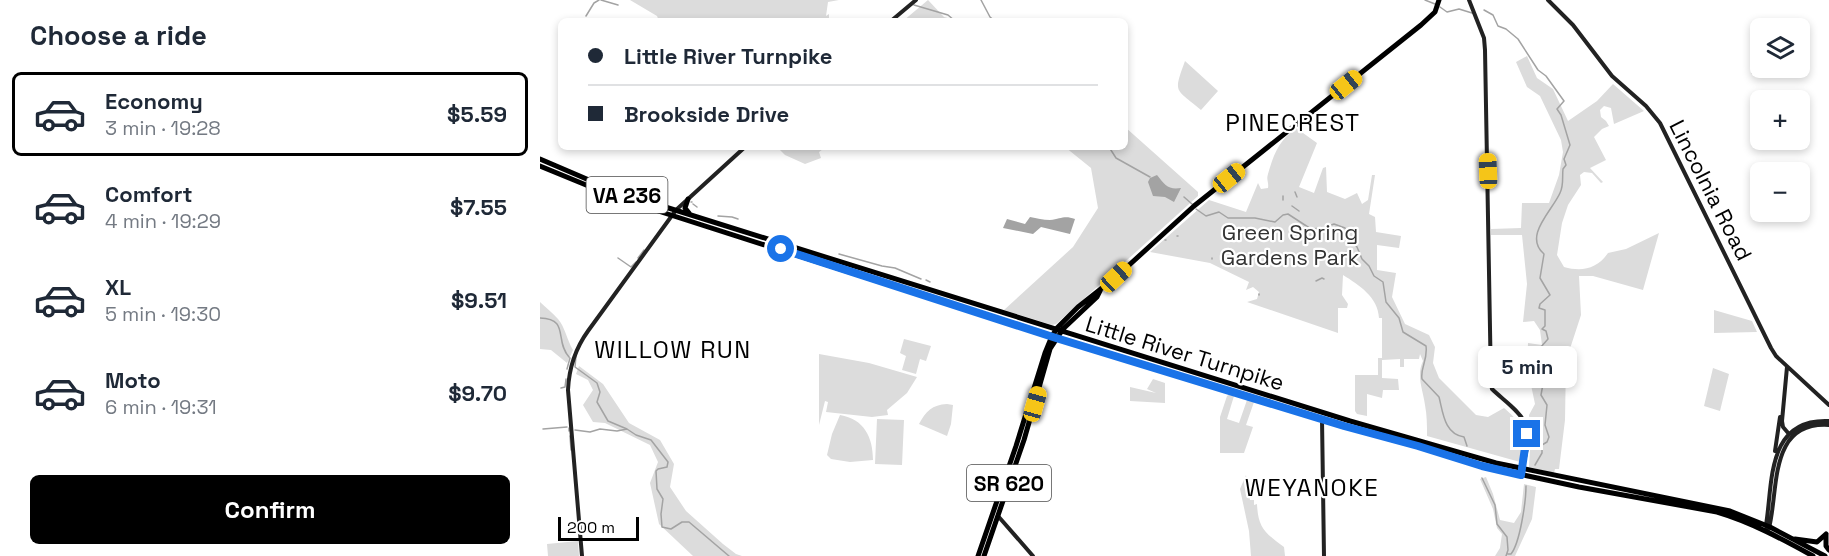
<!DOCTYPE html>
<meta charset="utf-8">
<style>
body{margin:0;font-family:"Space Grotesk",sans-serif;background:#f6f6f7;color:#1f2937;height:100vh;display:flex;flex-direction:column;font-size:22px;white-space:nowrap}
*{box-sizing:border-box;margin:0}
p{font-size:20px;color:#747a83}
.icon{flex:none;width:33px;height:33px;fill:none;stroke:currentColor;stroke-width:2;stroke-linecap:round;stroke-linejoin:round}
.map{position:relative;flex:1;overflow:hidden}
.drawer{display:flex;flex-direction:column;background:#fff;width:540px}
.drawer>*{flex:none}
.hud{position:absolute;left:18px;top:18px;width:570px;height:132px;border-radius:9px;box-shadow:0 3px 9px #0003;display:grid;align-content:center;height:132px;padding:0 30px;background:#fff}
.buttons{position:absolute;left:1210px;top:18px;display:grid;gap:12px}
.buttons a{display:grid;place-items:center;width:60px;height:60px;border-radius:9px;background:#fff;box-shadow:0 3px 9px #0003;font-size:30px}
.scale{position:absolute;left:18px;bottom:15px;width:81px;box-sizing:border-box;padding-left:6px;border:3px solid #000;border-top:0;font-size:16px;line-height:21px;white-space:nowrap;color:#000;-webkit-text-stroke:4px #fff;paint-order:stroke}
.end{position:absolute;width:27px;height:27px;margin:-14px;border:8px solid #1a73e8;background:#fff;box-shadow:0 0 0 3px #fff}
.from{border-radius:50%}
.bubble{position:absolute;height:42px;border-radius:9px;background:#fff;box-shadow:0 3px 9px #0003;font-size:20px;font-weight:700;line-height:42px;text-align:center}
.car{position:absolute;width:18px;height:36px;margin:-18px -9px;border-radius:8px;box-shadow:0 0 4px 2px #0007;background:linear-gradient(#f5c518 24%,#345 0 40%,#f5c518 0 76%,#345 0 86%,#f5c518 0)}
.hud b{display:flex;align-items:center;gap:21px;height:57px;font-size:22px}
.hud b+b{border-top:2px solid #e0e1e3}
.hud i{width:15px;height:15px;background:#1f2937}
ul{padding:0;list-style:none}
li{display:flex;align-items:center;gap:18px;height:84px;margin:0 12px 9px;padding:0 18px;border:3px solid transparent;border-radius:9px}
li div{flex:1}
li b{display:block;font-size:22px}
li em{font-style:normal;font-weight:700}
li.selected{border-color:#000}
li>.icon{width:54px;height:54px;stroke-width:1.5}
h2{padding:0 30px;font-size:27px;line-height:72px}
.primary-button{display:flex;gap:12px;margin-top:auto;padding:12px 30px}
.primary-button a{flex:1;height:69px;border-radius:9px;background:#000;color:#fff;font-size:24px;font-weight:700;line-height:69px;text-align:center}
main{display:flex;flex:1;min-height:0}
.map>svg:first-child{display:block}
</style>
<main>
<section class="drawer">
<h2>Choose a ride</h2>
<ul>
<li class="selected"><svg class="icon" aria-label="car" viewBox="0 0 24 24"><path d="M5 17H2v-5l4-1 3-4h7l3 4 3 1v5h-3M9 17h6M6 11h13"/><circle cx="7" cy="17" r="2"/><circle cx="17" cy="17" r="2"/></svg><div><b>Economy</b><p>3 min · 19:28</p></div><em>$5.59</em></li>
<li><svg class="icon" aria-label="car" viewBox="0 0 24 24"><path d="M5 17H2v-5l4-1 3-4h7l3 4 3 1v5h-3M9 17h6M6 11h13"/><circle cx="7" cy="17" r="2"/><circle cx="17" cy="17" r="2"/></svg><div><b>Comfort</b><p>4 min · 19:29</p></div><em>$7.55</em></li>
<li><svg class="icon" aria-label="car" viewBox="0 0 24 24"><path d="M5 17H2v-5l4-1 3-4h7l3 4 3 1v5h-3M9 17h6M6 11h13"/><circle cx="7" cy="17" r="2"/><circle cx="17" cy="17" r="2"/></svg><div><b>XL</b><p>5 min · 19:30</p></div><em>$9.51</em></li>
<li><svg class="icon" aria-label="car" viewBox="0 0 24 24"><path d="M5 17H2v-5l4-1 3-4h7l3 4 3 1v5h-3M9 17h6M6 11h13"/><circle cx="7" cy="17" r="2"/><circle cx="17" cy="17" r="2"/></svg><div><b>Moto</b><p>6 min · 19:31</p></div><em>$9.70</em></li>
</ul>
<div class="primary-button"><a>Confirm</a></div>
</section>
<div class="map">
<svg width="1289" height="556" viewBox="0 0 1289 556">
<rect width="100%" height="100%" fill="#fff"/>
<path fill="#dcdcdc" d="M90 0H299L288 2 286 16 289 14V21H119L117 16Z
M388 0 404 17 418 21H363Z
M987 56 997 78 1013 89 1028 121 1057 101 1073 84 1104 111 1074 124 1071 108 1064 106 1060 110 1061 117 1066 121 1069 126 1062 129 1054 137 1066 160 1050 168 1063 182 1061 183 1052 173 1044 172 1040 175 1041 185 1028 205 1022 223 1017 255 1024 267C1042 272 1057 269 1068 253L1086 249 1119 233 1103 290 1053 276H1039L1041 315 1026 361 1025 420 1019 469H1015L1014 473 989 467 991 434 989 415 995 404 987 366 988 343 1002 345 1000 330 994 321 983 322 987 284 982 235H951V229L981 228 982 203H1009L1019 175 1023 152 1021 140 1000 96 987 87 976 62Z
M645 61 678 91 661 110C635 88 633 94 645 61Z
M585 127 658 192V196L516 324 512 325 464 310 533 247 558 208 551 168 525 147H585Z
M756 128 777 143 759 187 774 193 783 168 786 167 787 192 805 199 817 193 822 204 828 200 832 175H835L829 214 835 217 836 232 861 236 859 248 837 245V270L856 273 852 297 865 324 889 335 895 347 893 363 899 378 936 415 948 417 964 408C987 428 985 432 980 462L887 436C887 426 887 415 885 405 883 390 876 376 883 361L880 354 879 359H864V367H860V359L842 360V378L858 379 859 390H843L842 398 827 394V416L817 414 815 411V375H838V358H842V318H839C838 297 819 285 803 275L802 295 808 304 807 308H798V333L707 302 717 299 719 292 713 287 706 290 709 282 670 263 610 252 669 200 706 212 718 183 721 189 728 188C729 182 726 180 728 174 734 153 739 141 756 128Z
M237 147H286L279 152 281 158 265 164 245 155Z
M0 302C6 308 13 313 18 319 25 327 27 340 33 350L27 363 11 350 0 349Z
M1174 310 1212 321 1217 332 1174 333Z
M364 339 391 346 386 361 380 359 376 374 362 370 366 356 360 353Z
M279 354 329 363 377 377 367 393 347 410 348 415 332 417 286 412 288 402 285 401 279 425Z
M39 366 63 384 89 423 120 440 134 464 130 487 146 511 183 544 196 554 202 556H153L119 524 110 483 118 462 110 445 65 423 53 422 43 405 53 390 48 380 36 374Z
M1173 368 1189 374 1180 411 1164 406Z
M613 379 625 383V403L590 401V387L616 393 607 389Z
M690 394 694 396 687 419 699 423 707 400 714 402 706 425 713 427 704 453H680V417L687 396Z
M407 404 413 405 411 424 407 436 379 424C386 411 392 405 407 404Z
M300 415C324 419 333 437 333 460L310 462 291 459 287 455 292 434Z
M337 419 364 420 362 465 335 464Z
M706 475 710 500H714V505L717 504C718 528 725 533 744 547L745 556H711L709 531 700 489Z
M946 477 953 494 960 520 974 523 981 512 984 484 996 487 992 519 975 556H955L960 548 962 534 957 528 953 509 940 479Z
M38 541 39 556H8L7 544Z"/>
<path fill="#a3a3a3" d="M617 175C625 185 628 190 641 188L634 202 625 197 613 196 608 182 610 178Z
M490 217C497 218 503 220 510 220 521 219 524 215 535 219L530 234 501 227 493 234 463 228 467 219 485 224Z"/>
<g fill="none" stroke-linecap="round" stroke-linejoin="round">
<path stroke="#a3a3a3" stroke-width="1.5" d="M61 0 78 5
M441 0 450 17 455 21
M885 0 895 4
M374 5 408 15 415 21
M900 7 907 12 919 9 932 13
M944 10 953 15 958 26 966 29 978 39 998 70 1006 76 1024 101 1017 109 1021 115 1030 145 1024 159 1026 165 1023 169C1022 177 1024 185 1020 193 1012 211 983 236 1004 254L1000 278 1010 295 1000 304 999 308 1005 310V326L1002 329 1006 331 1008 339 1000 348 1001 354 1006 356 1005 364 999 374 1003 384 1001 395 1007 405 1005 425 1009 437 1007 442 1002 445V453L995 465
M46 16 54 3 59 0
M418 21H428
M1212 72V73
M1239 74 1240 73
M1243 75V74
M1260 130 1267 131
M569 147 576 158 610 177
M755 192 757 197
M743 196V200
M644 197 652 204
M151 202H152
M153 204 157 207
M752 206 759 211
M656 209 666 216 679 212 688 218H715L735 222 743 215 748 214 771 229 783 228 794 224 805 228 810 239 817 247 822 259 829 266 834 276 843 282 846 302 859 318 863 332 886 346C888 360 880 368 882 379L899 397C903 412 904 434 924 437L927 446
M178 216 192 217 198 219
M637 236H638
M625 240H626
M299 254 342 266 355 268 381 279
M805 255 806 252
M78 258 91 267 96 262
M98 258 104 250
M672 259V258
M386 280 390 282
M776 281 782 278 784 279
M719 295V294
M0 318C30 319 14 340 29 357
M36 356 35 367 57 383 60 392 57 402 68 421 87 429 96 435 111 440 128 462 127 467 118 469 116 471 117 489 123 499 121 514 122 527 131 529 142 522H149L189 556
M27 369 30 358
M21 388 25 387 26 379
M29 428V431
M3 429 27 427
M35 430 50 432 60 429 77 431 87 429
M30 436 31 450
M942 478 955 505 957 524 967 537 968 550 966 556
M968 554H971C980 543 986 501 986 486"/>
<path stroke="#222" stroke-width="4" d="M929 0 944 38 945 50 951 384 952 389C962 399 979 410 985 423 992 437 984 460 981 475
M1008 0 1033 25 1072 76 1106 106 1120 123 1231 348 1236 356 1289 405
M351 21 376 0
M1247 367 1242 421 1243 427 1249 434
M782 419 784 556
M1235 451 1240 417
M458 516 493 556
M1229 528C1239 490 1228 421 1289 425
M1228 532 1226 525C1233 483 1226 418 1289 421
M42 556 28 390C29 367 35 349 48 331L136 210 205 147"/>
<path stroke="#000" stroke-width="5" d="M0 159 63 186 103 200 810 421 956 463 1190 511 1230 527 1285 556
M0 166 68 194 112 209 516 338 810 428 878 446 942 466 1039 487 1177 512C1211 522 1242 539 1273 556
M148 199 145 208 149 213
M1286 535V546L1289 550
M1255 539 1277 542 1286 534
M438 556 476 446 505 353 512 336 518 327 538 307 576 277 654 206 881 25 895 12 899 0
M444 556 484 440 510 349 523 329 557 297 560 291"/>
</g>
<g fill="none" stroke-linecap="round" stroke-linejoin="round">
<path stroke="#1a73e8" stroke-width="8" d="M241 249 516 338 804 426 878 446 942 466 981 475 987 434"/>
</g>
<g text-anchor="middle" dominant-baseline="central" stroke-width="4.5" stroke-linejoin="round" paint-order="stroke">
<g fill="#fff" stroke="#4c4c4c" stroke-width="1.5">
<rect x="46.5" y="177" width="81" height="36" rx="4.5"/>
<rect x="427" y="465" width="84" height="36" rx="4.5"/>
</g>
<g font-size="21" font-weight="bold" fill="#000">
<text x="87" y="195">VA 236</text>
<text x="469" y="483">SR 620</text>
</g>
<g font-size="22" fill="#000" stroke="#fff">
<text transform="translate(1171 190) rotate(63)">Lincolnia Road</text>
<text transform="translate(645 353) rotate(17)">Little River Turnpike</text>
</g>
<g font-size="22" fill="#333" stroke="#fff">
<text x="750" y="232">Green Spring<tspan x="750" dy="25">Gardens Park</tspan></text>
</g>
<g font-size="24" letter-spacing="1.5" fill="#000" stroke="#fff">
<text x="753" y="122">PINECREST</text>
<text x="133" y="349">WILLOW RUN</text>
<text x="772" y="487">WEYANOKE</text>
</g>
</g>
</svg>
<div class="buttons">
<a><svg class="icon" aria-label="layers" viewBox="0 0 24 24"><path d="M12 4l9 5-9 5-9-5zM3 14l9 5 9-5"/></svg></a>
<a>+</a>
<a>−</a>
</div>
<div class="scale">200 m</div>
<i class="end from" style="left:241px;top:249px"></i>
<i class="end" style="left:987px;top:434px"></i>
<div class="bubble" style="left:938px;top:346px;width:99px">5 min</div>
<i class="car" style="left:806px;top:85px;rotate:51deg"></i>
<i class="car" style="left:948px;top:171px;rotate:358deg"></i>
<i class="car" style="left:689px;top:178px;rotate:51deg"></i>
<i class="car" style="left:576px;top:277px;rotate:47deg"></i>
<i class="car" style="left:495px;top:404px;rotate:16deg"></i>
<div class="hud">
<b><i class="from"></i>Little River Turnpike</b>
<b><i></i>Brookside Drive</b>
</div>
</div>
</main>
